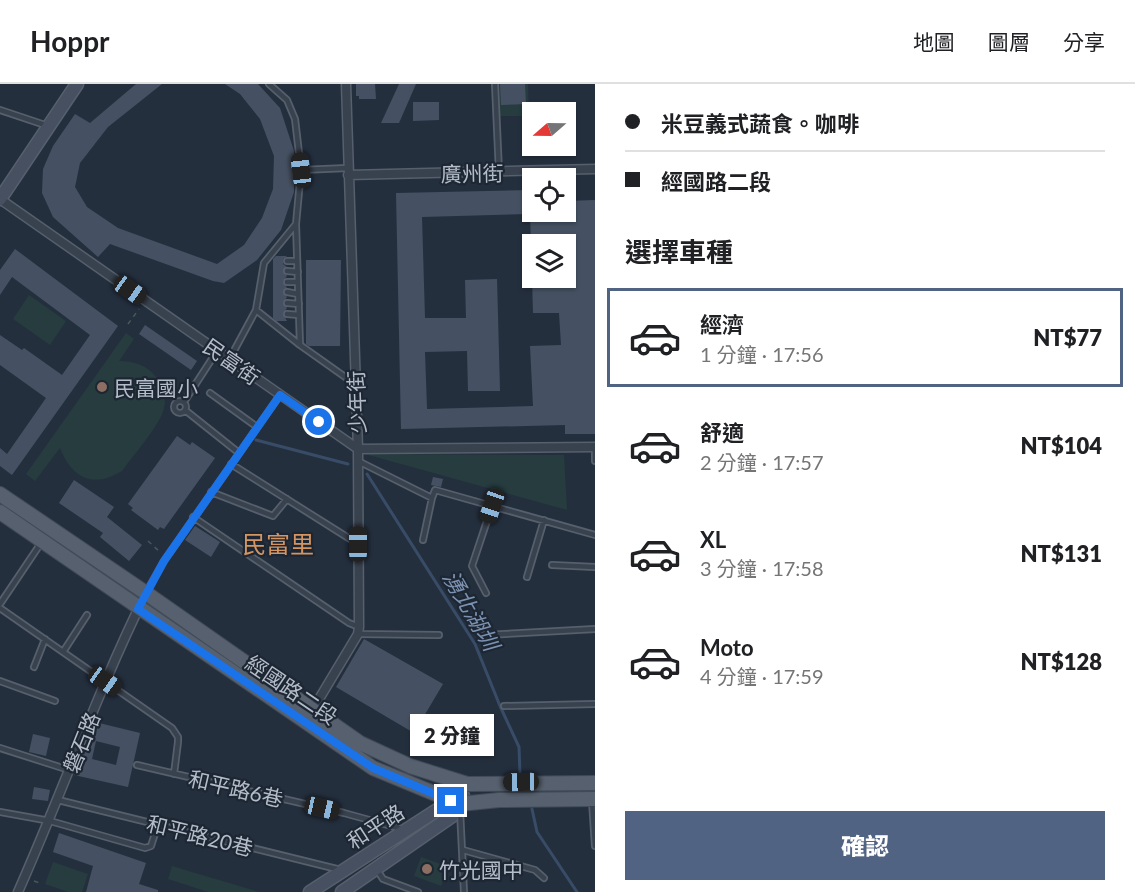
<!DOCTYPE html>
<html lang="zh-TW">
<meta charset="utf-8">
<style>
body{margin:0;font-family:Lato,"Noto Sans TC",sans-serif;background:#f2f2f2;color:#202124;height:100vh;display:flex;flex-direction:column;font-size:22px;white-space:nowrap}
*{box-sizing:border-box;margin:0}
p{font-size:20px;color:#757577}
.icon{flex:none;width:33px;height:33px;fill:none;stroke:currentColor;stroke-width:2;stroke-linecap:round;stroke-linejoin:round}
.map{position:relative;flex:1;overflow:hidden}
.panel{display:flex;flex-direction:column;background:#fff;width:540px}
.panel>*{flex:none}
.banner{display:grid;align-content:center;height:132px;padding:0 30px;background:#fff}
.needle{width:39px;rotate:250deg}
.controls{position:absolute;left:522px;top:18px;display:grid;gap:12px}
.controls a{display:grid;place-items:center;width:54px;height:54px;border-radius:0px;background:#fff;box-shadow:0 2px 4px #0004;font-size:30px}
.end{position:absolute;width:27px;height:27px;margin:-14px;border:8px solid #1a73e8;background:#fff;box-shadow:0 0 0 3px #fff}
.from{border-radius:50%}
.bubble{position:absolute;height:42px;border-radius:0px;background:#fff;box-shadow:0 2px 4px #0004;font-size:20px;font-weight:800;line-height:42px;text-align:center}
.car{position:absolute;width:18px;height:36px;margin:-18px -9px;border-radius:8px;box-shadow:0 0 4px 2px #0007;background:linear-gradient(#222 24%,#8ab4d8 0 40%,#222 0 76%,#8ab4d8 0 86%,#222 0)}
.banner b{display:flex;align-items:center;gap:21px;height:57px;font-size:22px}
.banner b+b{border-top:2px solid #e0e0e0}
.banner i{width:15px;height:15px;background:#202124}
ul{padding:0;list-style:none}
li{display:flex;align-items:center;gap:18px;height:99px;margin:0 12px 9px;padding:0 18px;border:3px solid transparent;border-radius:0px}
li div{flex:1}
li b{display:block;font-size:22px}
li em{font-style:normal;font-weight:800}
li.active{border-color:#506383}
li>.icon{width:54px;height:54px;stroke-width:1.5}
h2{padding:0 30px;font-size:27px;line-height:72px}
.button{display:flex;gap:12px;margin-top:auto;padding:12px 30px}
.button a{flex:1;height:69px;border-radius:0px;background:#506383;color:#fff;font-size:24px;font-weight:800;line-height:69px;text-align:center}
header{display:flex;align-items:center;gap:36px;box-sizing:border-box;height:84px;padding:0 30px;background:#fff;border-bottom:2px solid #e0e0e0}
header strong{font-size:28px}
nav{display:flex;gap:33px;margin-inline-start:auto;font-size:21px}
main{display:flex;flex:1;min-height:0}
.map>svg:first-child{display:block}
</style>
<header>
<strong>Hoppr</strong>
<nav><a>地圖</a><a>圖層</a><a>分享</a></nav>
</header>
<main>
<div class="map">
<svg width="595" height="808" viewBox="0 0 595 808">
<rect width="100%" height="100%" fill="#242f3e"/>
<path fill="#263c3f" d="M496 0H528L529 32H498Z
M29 211 66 237 50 261 13 235Z
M126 249 134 255 119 277C134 277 147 281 156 293 162 301 167 315 164 324 161 340 132 373 122 387 93 405 72 394 60 364L35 397 26 390Z
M365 370 564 371 567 426Z
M421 773 449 783 441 802 414 792Z
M53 778 88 790 82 808H68L45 800Z
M172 782 259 808H208L168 795Z"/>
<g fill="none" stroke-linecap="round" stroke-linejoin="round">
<path stroke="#394c67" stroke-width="3" d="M256 356 348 380
M367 390 475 560 500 622 519 663 520 690
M532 725 537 748 577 808"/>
</g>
<path fill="#455162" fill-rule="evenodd" d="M136 0H162L108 43 80 79 75 103 87 123 118 144 217 180 244 161 262 134 273 105 274 72 260 35 240 10 225 0H258L280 24 294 67V108L281 146 257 176 224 199 213 197 110 160 98 173 53 133 42 109 43 85 53 62 75 30 90 39Z
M356 0H375L376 15H359V12H356Z
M399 0H416L399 39H381Z
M500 0H525L526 20 501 21Z
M413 18H439V36L413 37Z
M532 106V128H566V117L595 116V350H565V341L401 345 396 109ZM530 130 531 160H567L568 194H532L533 229H559L561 261 530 262 533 322 427 325 425 268 467 267 468 307H500L497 195 465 196 466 234H425L422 133Z
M15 165 118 242 12 391 0 382V364L7 370 46 314 0 281V251L22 266 24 264 62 291 90 251 12 193 0 211V186Z
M276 172H287L283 175V180L287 183 283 187 287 192 283 197 287 204 283 208 287 213 283 219 287 224 283 230 287 237H276L273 234V175Z
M306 176H341L340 262H309L306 260Z
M145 241 197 277 191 286 139 250Z
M177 352 190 361 192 358 215 374 164 445 160 443 158 446 131 426 133 424 128 420Z
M433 393 443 395 441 403 431 401Z
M74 396 114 423 107 433 142 461 129 477 100 453 103 449 59 419Z
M195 442 220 458 211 473 185 456Z
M364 555 443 600 414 649 336 603Z
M95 638 140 649 128 703 74 691ZM96 657 120 663 116 681 92 675Z
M33 650 50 654 46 672 29 668Z
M34 703 50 706 48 717 32 715Z
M59 749 146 779 139 800 158 806V808H86L93 782 53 768Z"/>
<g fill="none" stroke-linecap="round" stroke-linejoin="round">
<g stroke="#565f6c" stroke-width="8">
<path id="lane" d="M495 0 499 88
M0 26 48 42
M301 86 348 84
M296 140 300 261 355 300
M287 177H297
M287 187 298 188
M287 198H298
M287 208 298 210
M287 219 299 220
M256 226 300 261
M287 230 299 231
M229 276 256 226 264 179 296 140 301 86 295 35 287 16 269 0
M210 309 257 343
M174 323a6 6 0 1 1 12 0a6 6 0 1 1-12 0Z
M184 318 217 267
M185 326 239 369
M595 363V377
M358 377 432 414 435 406 595 451
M231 380 358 460
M211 408 273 432 287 415
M193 433 349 539 359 543
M423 456 432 414
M552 481 595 483
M527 493 544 436
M147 507 164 477 280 311
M486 509 472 482 492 422
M0 520 41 459
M0 524 172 644 178 653V658L174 690
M358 550 439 551
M485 551 595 545
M63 568 87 531
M34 583 45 555
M0 597 55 617
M504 622 595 620
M0 664 69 686
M137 681 344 729 402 745
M58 716 341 786
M592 717 595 762
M460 726 464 808
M0 728 50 737 145 764 151 762 158 740
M463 766 535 786 544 794
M377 786 383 795 418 808"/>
</g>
<g stroke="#565f6c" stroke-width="11">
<path id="street" d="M348 91 595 85
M0 115 358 365 595 363
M313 625 358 550 359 543 358 365 346 0
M18 808C62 709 98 606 146 509"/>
</g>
<g stroke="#565f6c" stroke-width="15">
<path id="secondary" d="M0 115 77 0
M310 808 451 717 467 700
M342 808 452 732 463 712"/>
</g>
<g stroke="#414a57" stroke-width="16">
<path id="primary" d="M0 410 146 509 360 659 410 682 467 700 595 699
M0 428 373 684 460 720 499 716 595 715"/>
</g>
<path stroke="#44595c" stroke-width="1.5" stroke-dasharray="4.5 4.5" stroke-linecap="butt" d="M128 240 139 225
M148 457 161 469
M34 797 40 799"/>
<use href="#lane" stroke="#38414e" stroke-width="4.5"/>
<use href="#street" stroke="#38414e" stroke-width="8"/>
<use href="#secondary" stroke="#465061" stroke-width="12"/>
<use href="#primary" stroke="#56606e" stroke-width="14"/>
</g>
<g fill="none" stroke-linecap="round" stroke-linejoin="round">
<path stroke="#1a73e8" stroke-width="8" d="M319 338 280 311 164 477 138 525 373 684 451 717"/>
</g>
<g fill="#8d6e63" stroke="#1d2633" stroke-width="2">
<circle cx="102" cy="303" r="6"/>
<circle cx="427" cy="785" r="6"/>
</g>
<g text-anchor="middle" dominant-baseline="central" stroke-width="4.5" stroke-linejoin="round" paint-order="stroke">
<g font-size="21" fill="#b4bcc9" stroke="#1d2633">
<text transform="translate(472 89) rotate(-1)">廣州街</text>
<text transform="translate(232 277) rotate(35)">民富街</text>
<text transform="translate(356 318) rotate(-92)">少年街</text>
<text transform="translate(292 605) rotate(34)">經國路二段</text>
<text transform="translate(81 658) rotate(-68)">磐石路</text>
<text transform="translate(236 704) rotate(13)">和平路6巷</text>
<text transform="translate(375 742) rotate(-33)">和平路</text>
<text transform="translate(200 751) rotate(14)">和平路20巷</text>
</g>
<g font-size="21" fill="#b4bcc9" stroke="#1d2633" text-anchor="start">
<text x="114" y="303">民富國小</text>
<text x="439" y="785">竹光國中</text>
</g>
<g font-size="22" font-style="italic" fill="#7c92b1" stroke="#1d2633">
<text transform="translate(471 526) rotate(60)">湧北湖圳</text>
</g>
<g font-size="24" fill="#d59563" stroke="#1d2633">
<text x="278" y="459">民富里</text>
</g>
</g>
</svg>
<div class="controls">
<a><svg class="needle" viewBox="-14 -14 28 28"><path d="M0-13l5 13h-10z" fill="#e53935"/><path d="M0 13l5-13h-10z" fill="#757577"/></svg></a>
<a><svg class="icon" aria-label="locate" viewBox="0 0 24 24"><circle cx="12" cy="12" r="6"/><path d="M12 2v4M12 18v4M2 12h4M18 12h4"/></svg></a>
<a><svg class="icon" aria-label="layers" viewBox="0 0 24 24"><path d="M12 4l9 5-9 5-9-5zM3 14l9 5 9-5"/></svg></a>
</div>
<i class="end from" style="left:319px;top:338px"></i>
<i class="end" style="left:451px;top:717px"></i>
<div class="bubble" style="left:410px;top:630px;width:84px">2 分鐘</div>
<i class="car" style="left:301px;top:86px;rotate:353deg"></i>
<i class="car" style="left:130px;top:206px;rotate:125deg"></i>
<i class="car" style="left:492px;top:422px;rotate:199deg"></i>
<i class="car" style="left:358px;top:460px;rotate:0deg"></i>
<i class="car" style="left:105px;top:597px;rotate:125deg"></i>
<i class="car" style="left:521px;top:698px;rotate:269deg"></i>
<i class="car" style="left:322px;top:724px;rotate:103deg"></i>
</div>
<section class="panel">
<div class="banner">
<b><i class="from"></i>米豆義式蔬食。咖啡</b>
<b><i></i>經國路二段</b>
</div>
<h2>選擇車種</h2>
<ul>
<li class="active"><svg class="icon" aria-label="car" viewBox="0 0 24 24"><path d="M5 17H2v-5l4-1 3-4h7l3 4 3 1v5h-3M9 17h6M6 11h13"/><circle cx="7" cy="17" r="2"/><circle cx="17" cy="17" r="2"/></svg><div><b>經濟</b><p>1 分鐘 · 17:56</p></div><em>NT$77</em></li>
<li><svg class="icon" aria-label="car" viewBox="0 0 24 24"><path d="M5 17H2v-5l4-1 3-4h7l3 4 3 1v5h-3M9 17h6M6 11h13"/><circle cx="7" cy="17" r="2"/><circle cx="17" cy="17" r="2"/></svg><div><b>舒適</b><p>2 分鐘 · 17:57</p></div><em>NT$104</em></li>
<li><svg class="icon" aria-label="car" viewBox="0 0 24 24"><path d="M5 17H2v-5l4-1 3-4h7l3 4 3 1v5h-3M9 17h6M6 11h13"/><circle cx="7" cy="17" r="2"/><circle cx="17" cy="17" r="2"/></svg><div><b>XL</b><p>3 分鐘 · 17:58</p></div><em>NT$131</em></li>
<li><svg class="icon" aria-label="car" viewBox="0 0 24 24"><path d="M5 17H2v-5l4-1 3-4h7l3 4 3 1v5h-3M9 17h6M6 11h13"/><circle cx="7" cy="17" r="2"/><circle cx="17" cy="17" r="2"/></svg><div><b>Moto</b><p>4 分鐘 · 17:59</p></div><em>NT$128</em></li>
</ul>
<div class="button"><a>確認</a></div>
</section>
</main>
